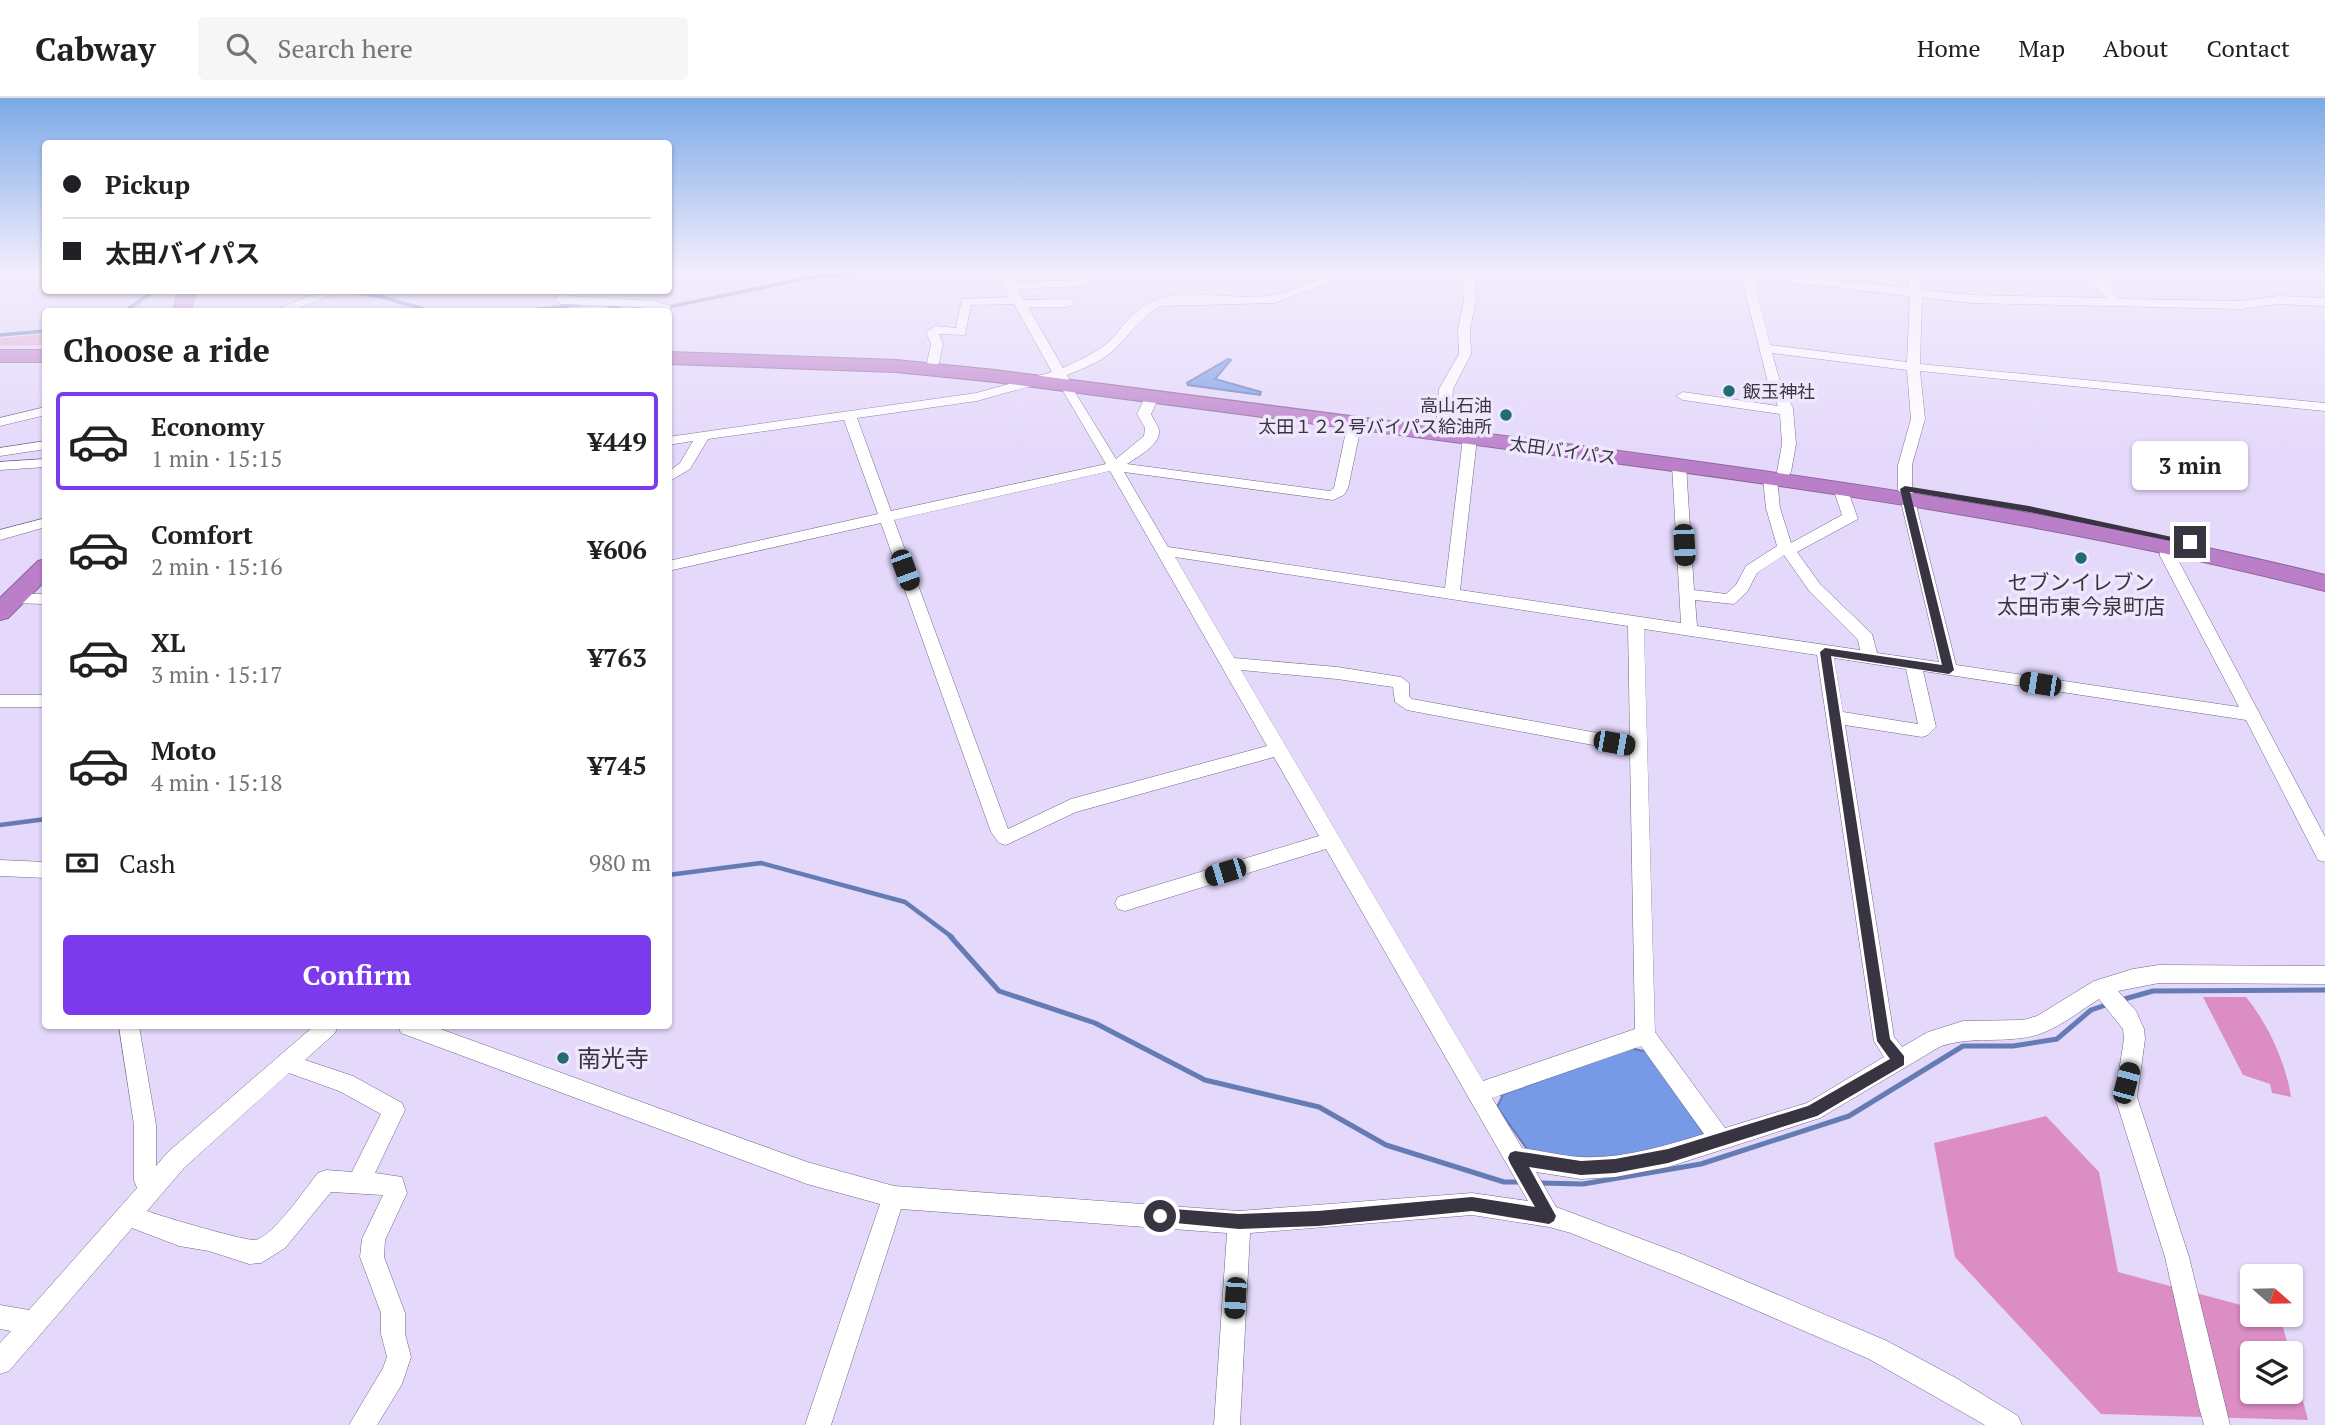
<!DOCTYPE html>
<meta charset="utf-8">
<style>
body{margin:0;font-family:"PT Serif","Noto Sans JP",serif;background:#f6f6f6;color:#202124;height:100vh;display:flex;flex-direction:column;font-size:26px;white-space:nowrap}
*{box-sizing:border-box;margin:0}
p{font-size:23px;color:#757577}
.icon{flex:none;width:38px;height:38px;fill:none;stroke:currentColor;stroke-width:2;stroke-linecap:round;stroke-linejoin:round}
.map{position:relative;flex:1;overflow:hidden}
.drawer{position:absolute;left:42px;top:210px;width:630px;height:721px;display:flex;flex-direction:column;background:#fff;border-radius:7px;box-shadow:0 2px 5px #0004}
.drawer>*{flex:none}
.guide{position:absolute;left:42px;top:42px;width:630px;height:154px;border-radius:7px;box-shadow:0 2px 5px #0004;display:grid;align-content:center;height:154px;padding:0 21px;background:#fff}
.needle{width:46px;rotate:110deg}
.buttons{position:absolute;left:2240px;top:1166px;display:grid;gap:14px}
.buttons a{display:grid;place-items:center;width:63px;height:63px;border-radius:7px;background:#fff;box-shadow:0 2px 5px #0004;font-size:35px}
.end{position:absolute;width:32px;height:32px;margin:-16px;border:9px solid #393441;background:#fff;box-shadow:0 0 0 4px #fff}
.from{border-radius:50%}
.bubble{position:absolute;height:49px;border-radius:7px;background:#fff;box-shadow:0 2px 5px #0004;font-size:23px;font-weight:600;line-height:49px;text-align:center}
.car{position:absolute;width:21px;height:42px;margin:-21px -10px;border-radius:9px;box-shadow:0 0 5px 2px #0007;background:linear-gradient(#222 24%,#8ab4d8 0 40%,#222 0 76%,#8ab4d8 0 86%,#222 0)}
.guide b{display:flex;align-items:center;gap:24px;height:66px;font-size:26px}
.guide b+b{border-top:2px solid #e0e0e0}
.guide i{width:18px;height:18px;background:#202124}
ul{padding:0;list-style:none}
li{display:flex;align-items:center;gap:21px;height:98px;margin:0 14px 10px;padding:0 7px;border:4px solid transparent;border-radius:7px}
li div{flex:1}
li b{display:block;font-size:26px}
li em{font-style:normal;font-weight:600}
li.active{border-color:#7c3aed}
li>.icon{width:63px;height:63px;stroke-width:1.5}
h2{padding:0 21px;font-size:32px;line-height:84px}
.pay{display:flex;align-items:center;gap:18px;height:77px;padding:0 21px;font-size:26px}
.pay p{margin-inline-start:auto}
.cta{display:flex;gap:14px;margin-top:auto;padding:14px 21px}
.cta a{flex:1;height:80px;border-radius:7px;background:#7c3aed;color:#fff;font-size:28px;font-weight:600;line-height:80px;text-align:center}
header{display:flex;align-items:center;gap:42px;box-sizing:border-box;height:98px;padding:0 35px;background:#fff;border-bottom:2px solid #e0e0e0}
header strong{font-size:33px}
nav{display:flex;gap:38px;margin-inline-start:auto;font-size:24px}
.search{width:490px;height:63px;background:#f6f6f6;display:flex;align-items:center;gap:18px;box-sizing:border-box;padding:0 24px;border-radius:7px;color:#757577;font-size:26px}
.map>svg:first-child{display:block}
</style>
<header>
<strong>Cabway</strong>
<div class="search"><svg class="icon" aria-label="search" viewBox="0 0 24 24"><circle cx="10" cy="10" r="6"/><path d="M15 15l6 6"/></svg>Search here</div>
<nav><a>Home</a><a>Map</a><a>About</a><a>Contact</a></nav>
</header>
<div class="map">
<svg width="2325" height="1327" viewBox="0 0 2325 1327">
<rect width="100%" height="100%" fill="#e4d8fb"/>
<path fill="#dfa9ce" d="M45 236V247L0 248V240Z"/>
<path fill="#db8dc4" d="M2203 899H2246C2268 926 2286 965 2291 999L2272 995 2270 986 2243 977Z
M2046 1018 2099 1074 2118 1174 2252 1210V1216L2280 1218 2290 1255H2252V1293H2291V1257L2308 1322 2101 1316 1955 1159 1934 1045Z"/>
<path fill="#779ae6" stroke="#647bb4" stroke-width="2" d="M1228 261 1231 262 1215 281 1261 294 1260 297 1188 287 1187 285Z
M1631 950 1647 954 1706 1039 1663 1052 1579 1064 1529 1054 1497 1009 1502 999 1501 997Z"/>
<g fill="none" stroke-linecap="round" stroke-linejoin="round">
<path stroke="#647bb4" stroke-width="3.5" d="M348 193 382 199 427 212 472 214
M604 206 630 214
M124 214 155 192
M516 214 582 206
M644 214 818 178 890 174
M0 237 46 233"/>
<path stroke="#647bb4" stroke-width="4.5" d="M0 727 46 721
M668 777 761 765 905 804 952 839"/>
<path stroke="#647bb4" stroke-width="5" d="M950 838 999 893 1095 925 1205 982 1319 1009 1386 1047 1504 1084H1520
M2121 902 2153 893 2325 892
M1540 1085 1583 1086 1701 1066 1849 1018 1963 948H2013L2057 941 2091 912 2109 906"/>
<g stroke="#716685" stroke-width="1">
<path id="minor" d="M996 174H1008L1014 184 1087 182V186L1083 188 1018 191 1024 202 1069 201 1075 205 1069 209H1028L1063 270C1077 263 1092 257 1105 247 1122 233 1130 213 1151 204 1186 188 1237 204 1274 197 1302 192 1325 173 1355 174L1275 205 1161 208C1141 219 1132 234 1116 250 1103 263 1084 270 1067 277L1073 291 1116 361 1144 338 1145 330 1137 316 1146 297 1153 293 1160 297 1151 316C1153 321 1158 327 1159 332 1161 347 1137 359 1127 366L1330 393 1334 390 1348 324 1355 320 1362 324 1348 390 1344 397 1333 402 1124 374 1168 449 1445 490 1463 340 1470 336 1477 340 1460 492 1681 525 1672 367 1674 364 1679 363 1686 367 1694 492 1726 496 1736 487 1746 468 1777 448 1766 410 1763 380 1765 377H1775L1777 380 1780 410 1791 445 1842 417 1833 390 1840 386 1847 390 1858 421 1797 454 1820 486 1872 536 1877 555 1939 564 1898 391V367L1911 321 1907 272 1772 255 1780 284 1793 310 1796 346 1791 374 1789 377H1779L1777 374 1782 346 1780 316 1683 302 1676 298 1683 294 1778 308 1768 284 1741 178 1727 174H1762L1909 190 1908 174H1920L1921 192 1971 197 2106 200 2083 174H2095L2119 201 2241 203 2278 198 2325 200V208L2278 206 2241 211 1971 205 1922 199 1920 266 2325 305V313L1920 273 1925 321 1912 367V391L1956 567 2239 609 2160 458 2159 446 2161 443H2171L2176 458 2325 739V764L2318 762 2246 622 1923 573 1936 629 1928 637 1922 639 1845 627 1894 939 1902 949 1928 934 1963 923 2023 922 2037 918 2094 883 2133 871 2159 867 2325 868V886L2159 885 2118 893 2136 913 2144 931 2145 941 2137 999 2189 1159 2230 1327H2204L2199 1309 2165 1159 2115 999 2124 941 2123 931 2099 901C2075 916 2051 937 2022 940 1993 944 1970 939 1941 948L1820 1020 1721 1052 1668 1069 1615 1079 1581 1081 1536 1074 1556 1109 1684 1157 1887 1243 1956 1280 2018 1318 2022 1327H1985L1869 1261 1679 1179 1571 1135 1549 1129 1472 1117 1250 1135 1240 1327H1214L1227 1135 901 1111 831 1327H805L880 1106 807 1086 401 935 398 928H432L807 1064 894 1088 1239 1113 1472 1095 1528 1103 1326 751 1125 813 1118 811 1115 805 1118 799 1319 738 1274 659 1076 714 1006 747 999 745 991 734 881 425 668 473V463L878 416 844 322 708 341 690 371 668 384V374L680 365 693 343 668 347V339L976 295 1052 274 1014 206 971 207 965 237 939 236 943 246 939 265 933 269 927 265 931 246 926 234 935 228 956 230 962 201 1010 199ZM1753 180 1910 198 1907 264 1770 247ZM1056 281 1106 366 891 413 857 320 977 303ZM1110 373 1267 648 1071 701 1008 731 894 422ZM1784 457 1810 494 1858 542 1860 552 1697 528 1695 502 1734 506 1747 494 1757 475ZM1175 459 1628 528 1630 641 1412 601 1409 598V585L1401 579 1337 569 1234 560ZM1644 531 1817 557 1874 943 1884 959 1807 1005 1725 1030 1655 934ZM1834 560 1906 571 1918 626 1843 614ZM1241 572 1337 581 1393 589 1395 604 1407 612 1630 654 1635 931 1483 983ZM1641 948 1704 1036C1665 1048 1622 1061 1581 1059 1562 1058 1541 1053 1522 1050L1492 1000Z
M1462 174H1474L1476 203 1470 231 1471 256 1453 291 1450 328 1443 332 1436 328 1439 291 1459 256 1458 231 1464 203Z
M325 192H344L289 214H270Z
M562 192H574L569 198 652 203 671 208 668 215 639 209 561 206 555 202Z
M46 309V317L0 328V320Z
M46 343V351L0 358V350Z
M46 361V369L0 372V364Z
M46 420V429L0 442V432Z
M14 496H46V506L9 505 6 501 9 497Z
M0 597H46V609H0Z
M0 762 46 764V780L0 778Z
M119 928H139L156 1027V1068L168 1054 314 928H338L335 935 305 962 353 978 402 1005 405 1012 375 1075 402 1079 407 1095 385 1142 384 1159 405 1215V1236L411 1259 402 1286 377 1327H349L383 1270 387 1259 381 1236V1215L360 1159 362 1141 383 1097 331 1094 285 1150 261 1165 249 1166 209 1153 179 1148 132 1130 9 1273 0 1276V1245L11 1233 0 1231V1207L29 1212 137 1090 134 1082V1027ZM289 975 339 993 381 1016 352 1074 326 1072 318 1075C305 1091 274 1137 256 1142 248 1144 160 1118 147 1113L184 1070Z"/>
</g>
<g stroke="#8e6599" stroke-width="2">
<path id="highway" d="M178 192H196L191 214H173Z
M0 252H46V264H0Z
M668 254 896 262 995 272C1183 297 1371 321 1559 345 1816 379 2073 415 2325 477V493C2068 427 1808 390 1545 356 1362 332 1178 308 995 284L896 274 668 266Z
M46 461V482L8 520 0 522V500L38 463Z"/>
</g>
<use href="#minor" fill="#fff" fill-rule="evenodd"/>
<use href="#highway" fill="#bb7fc9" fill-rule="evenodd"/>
</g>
<linearGradient id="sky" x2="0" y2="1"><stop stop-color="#7baae7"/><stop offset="0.48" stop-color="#f3edfd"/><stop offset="1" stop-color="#f3edfd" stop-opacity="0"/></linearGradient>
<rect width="2325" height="360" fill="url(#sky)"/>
<path fill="#393441" d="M1905 388 2029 408 2195 444 2190 447 2029 414 1910 394 1954 572 1949 576 1831 558 1890 941 1904 958V967L1817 1018 1668 1065 1615 1075 1581 1077 1529 1069 1556 1118 1554 1123 1549 1126 1472 1113 1318 1128 1239 1131 1154 1123 1152 1118 1154 1112 1160 1110 1239 1116 1318 1113 1472 1099 1535 1109 1510 1065 1508 1060 1510 1055 1515 1053 1581 1063 1615 1061 1668 1051 1808 1008 1890 961 1877 943 1820 554 1825 550 1942 567 1900 391Z"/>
<g fill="#216b75" stroke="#efe8fd" stroke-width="2.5">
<circle cx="1729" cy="293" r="7"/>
<circle cx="1506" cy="317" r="7"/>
<circle cx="2081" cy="460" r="7"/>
<circle cx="563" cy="960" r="7"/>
</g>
<g text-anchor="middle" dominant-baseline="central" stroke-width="7" stroke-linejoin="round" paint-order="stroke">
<g font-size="18" fill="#393441" stroke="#efe8fd" text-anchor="start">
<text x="1743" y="293">飯玉神社</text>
<text x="1492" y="307" text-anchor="end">高山石油<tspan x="1492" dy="21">太田１２２号バイパス給油所</tspan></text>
</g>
<g font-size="18" fill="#393441" stroke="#efe8fd">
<text transform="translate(1563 352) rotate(8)">太田バイパス</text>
</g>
<g font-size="21" fill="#393441" stroke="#efe8fd">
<text x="2081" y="484">セブンイレブン<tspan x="2081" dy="24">太田市東今泉町店</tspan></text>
</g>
<g font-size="24" fill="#393441" stroke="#efe8fd" text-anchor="start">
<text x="577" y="960">南光寺</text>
</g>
</g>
</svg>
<div class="buttons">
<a><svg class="needle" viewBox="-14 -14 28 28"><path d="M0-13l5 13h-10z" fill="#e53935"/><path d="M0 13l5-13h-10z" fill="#757577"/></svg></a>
<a><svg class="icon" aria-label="layers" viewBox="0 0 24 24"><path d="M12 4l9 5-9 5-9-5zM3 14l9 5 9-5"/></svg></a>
</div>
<i class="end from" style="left:1160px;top:1118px"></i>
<i class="end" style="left:2190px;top:444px"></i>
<div class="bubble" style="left:2132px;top:343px;width:116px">3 min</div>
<i class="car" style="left:1684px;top:447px;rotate:177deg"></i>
<i class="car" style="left:905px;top:472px;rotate:160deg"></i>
<i class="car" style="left:2040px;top:586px;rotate:279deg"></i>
<i class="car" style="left:1614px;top:645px;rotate:100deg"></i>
<i class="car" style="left:1225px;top:774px;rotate:253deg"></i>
<i class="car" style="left:2126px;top:985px;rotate:15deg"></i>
<i class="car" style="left:1235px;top:1200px;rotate:184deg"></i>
<div class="guide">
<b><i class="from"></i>Pickup</b>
<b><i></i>太田バイパス</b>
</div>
<section class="drawer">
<h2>Choose a ride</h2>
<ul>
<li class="active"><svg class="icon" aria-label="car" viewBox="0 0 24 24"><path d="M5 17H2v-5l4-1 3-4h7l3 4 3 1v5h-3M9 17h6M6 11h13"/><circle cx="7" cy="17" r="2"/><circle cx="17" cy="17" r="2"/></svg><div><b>Economy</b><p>1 min · 15:15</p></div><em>¥449</em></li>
<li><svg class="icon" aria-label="car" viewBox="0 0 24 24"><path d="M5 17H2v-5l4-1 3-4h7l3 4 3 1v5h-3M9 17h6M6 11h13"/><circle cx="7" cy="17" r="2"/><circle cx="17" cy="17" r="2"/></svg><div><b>Comfort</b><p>2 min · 15:16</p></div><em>¥606</em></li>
<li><svg class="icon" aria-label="car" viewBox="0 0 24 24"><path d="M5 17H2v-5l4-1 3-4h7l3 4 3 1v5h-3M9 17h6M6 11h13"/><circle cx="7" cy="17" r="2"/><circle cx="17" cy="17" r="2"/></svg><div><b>XL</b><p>3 min · 15:17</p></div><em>¥763</em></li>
<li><svg class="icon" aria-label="car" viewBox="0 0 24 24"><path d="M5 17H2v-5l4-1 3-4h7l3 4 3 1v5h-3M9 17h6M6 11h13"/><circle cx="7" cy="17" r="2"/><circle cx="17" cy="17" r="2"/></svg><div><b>Moto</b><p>4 min · 15:18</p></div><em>¥745</em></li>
</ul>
<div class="pay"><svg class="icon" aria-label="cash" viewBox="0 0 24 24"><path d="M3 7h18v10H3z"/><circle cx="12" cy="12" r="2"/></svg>Cash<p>980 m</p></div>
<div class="cta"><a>Confirm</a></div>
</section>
</div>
